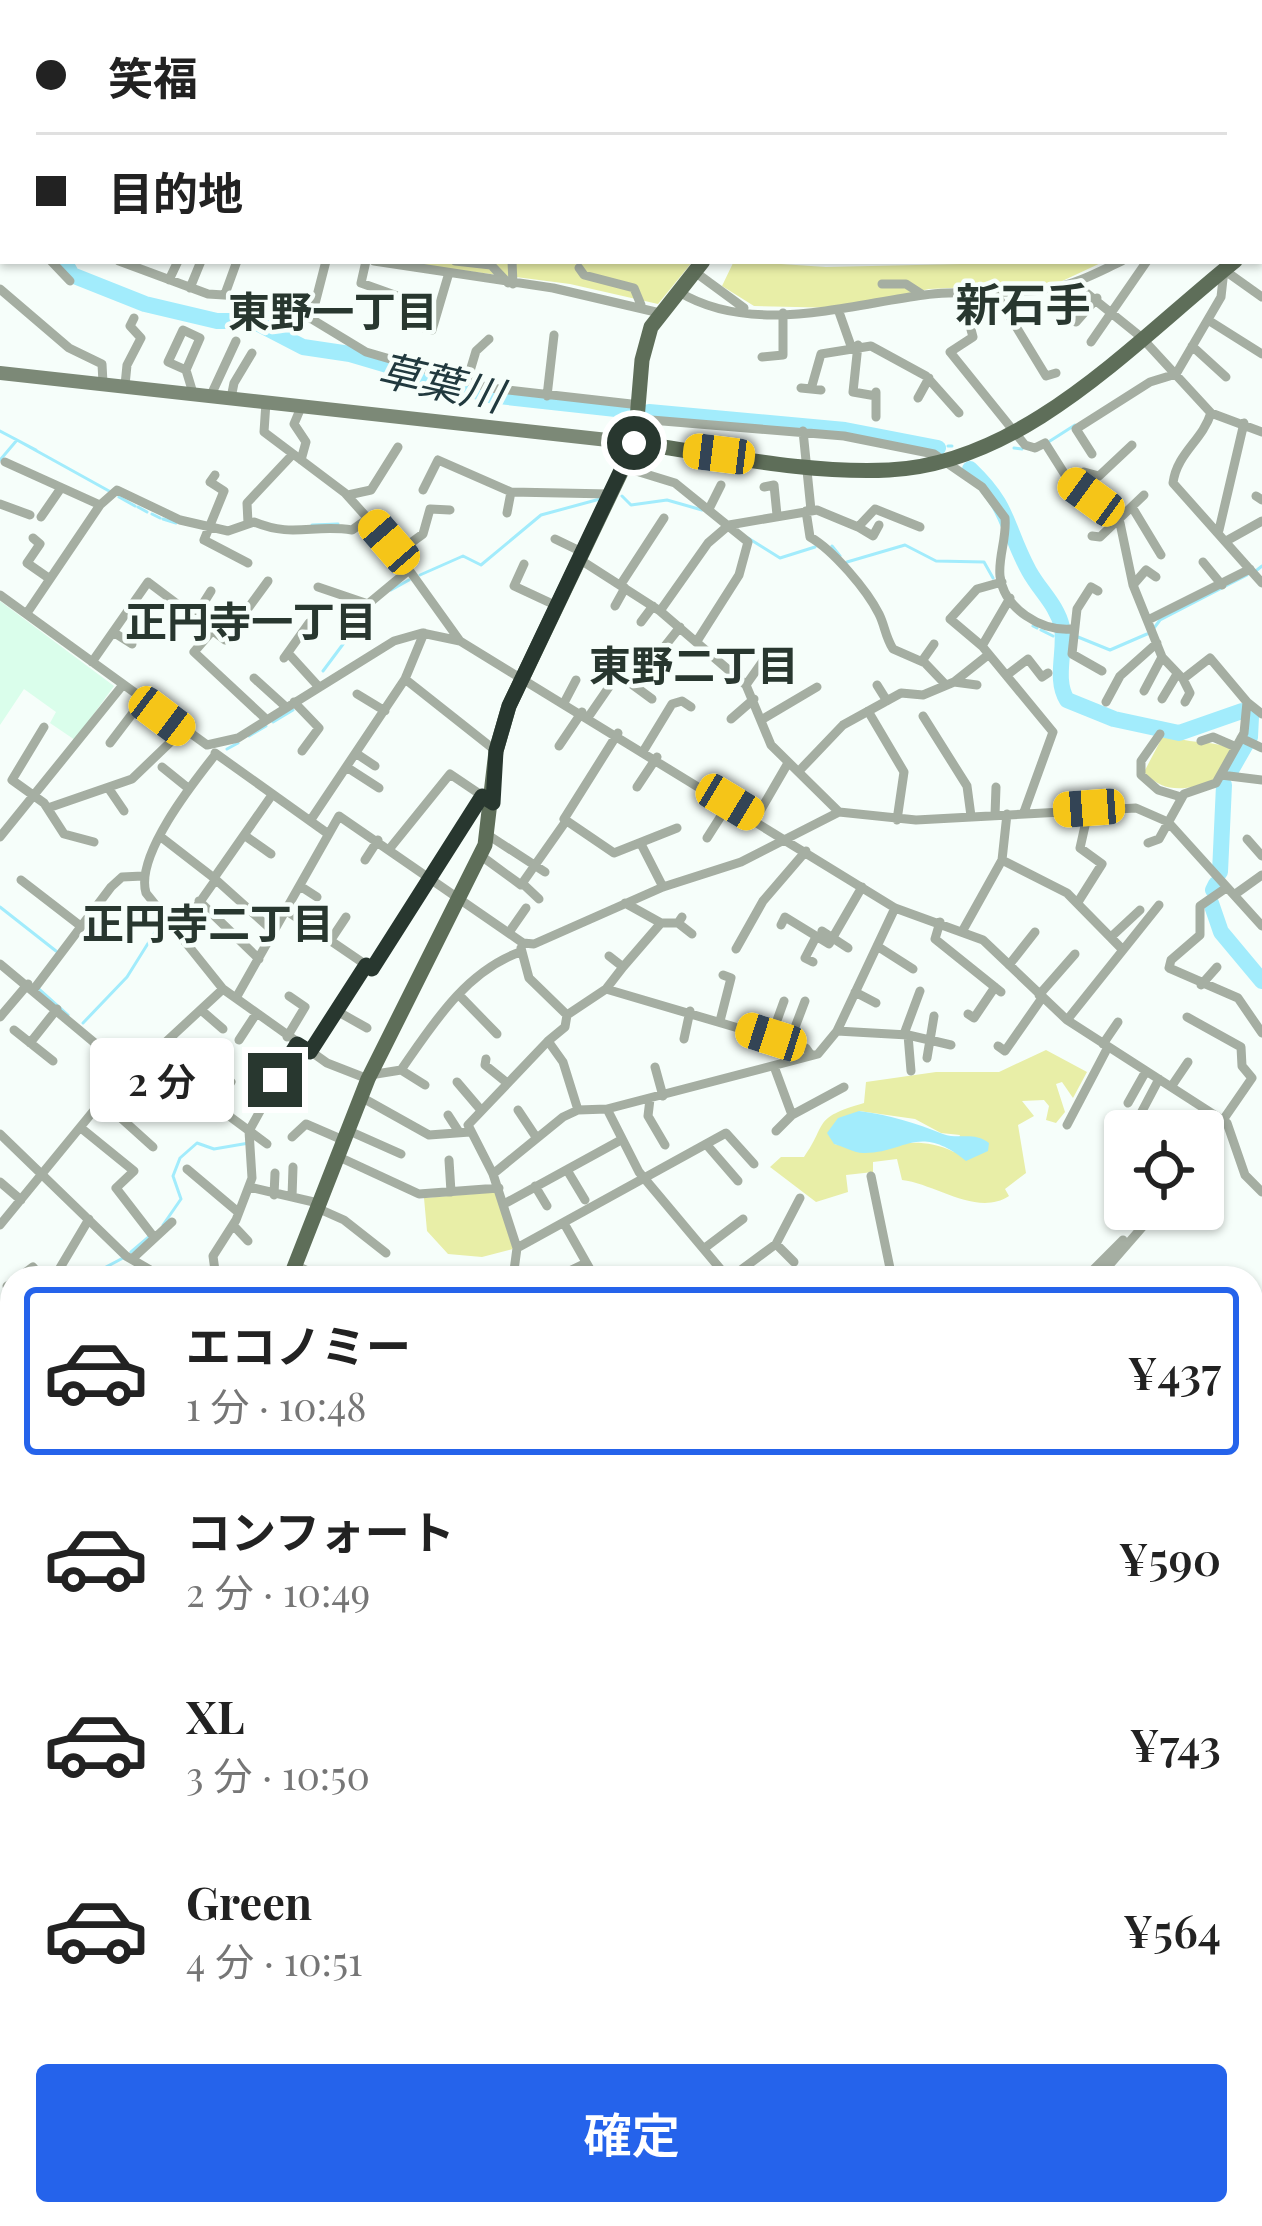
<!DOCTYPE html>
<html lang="ja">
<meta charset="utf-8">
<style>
body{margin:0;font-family:"Playfair Display","Noto Sans JP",serif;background:#f2f2f2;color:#222;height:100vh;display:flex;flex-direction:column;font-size:45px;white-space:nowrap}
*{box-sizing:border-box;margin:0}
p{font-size:39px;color:#767676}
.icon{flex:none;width:66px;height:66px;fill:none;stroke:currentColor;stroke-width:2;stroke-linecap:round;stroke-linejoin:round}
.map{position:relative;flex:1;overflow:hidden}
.side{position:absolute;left:0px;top:1266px;width:1263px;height:960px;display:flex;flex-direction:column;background:#fff;border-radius:36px 36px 0 0;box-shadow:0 3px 9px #0004}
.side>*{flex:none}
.top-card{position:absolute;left:0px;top:0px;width:1263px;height:264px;box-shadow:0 3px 9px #0004;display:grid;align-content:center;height:264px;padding:0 36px;background:#fff}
.fabs{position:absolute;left:1104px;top:1110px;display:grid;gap:24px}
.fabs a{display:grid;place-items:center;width:120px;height:120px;border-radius:12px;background:#fff;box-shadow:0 3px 9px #0004;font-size:60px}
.end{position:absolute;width:54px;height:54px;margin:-27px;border:15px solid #28372f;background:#fff;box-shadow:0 0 0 6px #fff}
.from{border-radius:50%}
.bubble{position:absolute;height:84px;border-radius:12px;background:#fff;box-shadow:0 3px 9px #0004;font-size:39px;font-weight:600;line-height:84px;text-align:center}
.car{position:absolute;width:36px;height:72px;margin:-36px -18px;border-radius:15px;box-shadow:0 0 9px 3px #0007;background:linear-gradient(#f5c518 24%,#345 0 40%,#f5c518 0 76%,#345 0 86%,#f5c518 0)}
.top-card b{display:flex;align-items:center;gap:42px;height:114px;font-size:45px}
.top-card b+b{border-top:3px solid #e0e0e0}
.top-card i{width:30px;height:30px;background:#222}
ul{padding:21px 0 0;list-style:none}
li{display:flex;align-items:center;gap:36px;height:168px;margin:0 24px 18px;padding:0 12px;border:6px solid transparent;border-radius:12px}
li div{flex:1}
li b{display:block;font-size:45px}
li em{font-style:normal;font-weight:600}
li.current{border-color:#2563eb}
li>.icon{width:108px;height:108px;stroke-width:1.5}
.primary-button{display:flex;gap:24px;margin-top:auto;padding:24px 36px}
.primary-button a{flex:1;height:138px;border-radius:12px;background:#2563eb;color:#fff;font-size:48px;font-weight:600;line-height:138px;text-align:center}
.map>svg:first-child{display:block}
</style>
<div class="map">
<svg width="1262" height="2226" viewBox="0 0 1262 2226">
<rect width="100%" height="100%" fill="#f6fefa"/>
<path fill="#dafeeb" d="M0 601 114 686 75 740 50 723 56 712 24 689 0 725Z"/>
<path fill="#e8eea7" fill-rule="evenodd" d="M389 261H693L658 304 570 284Z
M734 261 826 267 1105 261 1058 283 929 289 841 308 754 306 722 286Z
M1164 734C1188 745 1209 739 1232 749L1215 782C1186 789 1165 795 1144 772Z
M1046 1050 1087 1072 1073 1098 1062 1082 1056 1084 1065 1112 1056 1123 1046 1120 1049 1106 1044 1100 1022 1101 1034 1116 1018 1125 1026 1173 1005 1189 1009 1196C977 1217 936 1184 902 1180L897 1159 873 1162V1172L846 1175 848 1192 816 1202 770 1167 781 1157H804C828 1124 811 1118 864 1103L866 1082 936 1072H999ZM859 1111 915 1119 941 1133 960 1135 954 1152C912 1131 881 1154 834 1144Z
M497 1192 513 1249 482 1257 448 1254 427 1231 424 1198Z
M1262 1754V2070L1251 2071V1759Z
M303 2214H389L372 2226H307Z
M603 2214H803L807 2226H607Z
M868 2214H1206L1202 2226H854Z"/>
<path fill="#a2ecfc" d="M859 1111C891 1115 915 1123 943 1134 959 1140 974 1131 989 1143L988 1151 966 1161C918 1122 905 1154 863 1153 855 1153 842 1146 834 1144L827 1133 838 1118Z"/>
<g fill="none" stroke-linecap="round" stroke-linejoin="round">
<path stroke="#a2ecfc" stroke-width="3" d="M1260 26 1262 25
M1260 204 1262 203
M65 269H69
M0 431 36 450
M1050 441 1075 425
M948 446H952
M1014 448 1022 449
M0 460 17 440 109 491
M622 496 631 505 667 500 702 510
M119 497 135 506
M138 507 147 512
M152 514 160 518
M163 519 176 523
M312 525 338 524
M364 533 388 550
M748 538 780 558 815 547
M832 546 840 556
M390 553 400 567
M847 562 905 545 936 561 984 562 993 578
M1257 570 1262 566
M420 575 463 556 481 565 541 515 600 499
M391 590 409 580
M1033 626 1037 628
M1154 628 1160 620 1247 575
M1041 630 1053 636
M1060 637 1067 638
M1078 637 1110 650 1147 634
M323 671 370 608
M273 722 293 710
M249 736 266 726
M227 749 238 743
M0 907 56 951
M39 989 68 1015
M83 1023 127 977 162 921
M163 1225 181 1199 173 1176 180 1158 197 1143 214 1149 249 1143
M131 1252 151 1235
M77 1274 91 1275 123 1258"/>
<path stroke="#a2ecfc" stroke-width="16" d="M0 209 3 222
M64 261 72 275 145 304 217 321H253L303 347 350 354 489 395 625 410
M649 412 845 430 938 448
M970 469C1011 508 1005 527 1029 571 1040 591 1057 605 1062 627 1066 651 1054 679 1067 700L1114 719 1179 733 1242 711 1251 717 1250 737 1230 772
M1220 872 1224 785
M1213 890 1216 884
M1211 903 1221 932 1262 981"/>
<path stroke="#a5aea2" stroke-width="9" d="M323 0 329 3
M741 0 751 3
M47 3 49 0
M456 3 458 0
M590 3 591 0
M631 3 632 0
M929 3 930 0
M982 3 984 0
M1210 3V0
M1260 13 1262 12
M1260 88 1262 90
M1260 110 1262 106
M1260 222H1262
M0 227H3
M0 237 3 239
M51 261 70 281
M119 261 208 294 257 297 305 315 366 352 490 388 640 405
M366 261 361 283 417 303
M374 261 553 288 660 313
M455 261 491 265 508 283
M512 261 513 284
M579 268 584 275 634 288 641 305
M1224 270 1262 297
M695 272 744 308
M169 280 178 261
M1074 283 1141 337 1211 413C1202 441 1177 453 1173 483L1262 583
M882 284H906L923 295
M190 288 201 261
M0 289 69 348 102 364 103 383
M679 292C752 336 847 305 924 295 967 289 1011 296 1053 288 1077 284 1100 271 1122 261
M961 292 973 337 950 352 1025 445 1035 448 1045 443 1069 481 1120 523 1133 585 1162 657 1183 679 1210 658 1247 702 1244 733 1216 783 1184 794 1159 839 1148 843
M995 292 1046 376 1056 373
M225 294 237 261
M839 312 851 346
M311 319 326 261
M1208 320 1262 354
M1076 322 1097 298
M416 326 432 330 448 276
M1091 342 1147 261
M858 345 853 392 876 396
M1192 346 1226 377
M762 357 783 355V313
M186 370 168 362 183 330 200 338 186 370 193 393
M467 381 476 351 489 339
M125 385 127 365 141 338 130 326 134 318
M801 388 821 390
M811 389 821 354 871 346 926 376 959 413
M876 392V417
M211 395 236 341
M547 396 554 335
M231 398 234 383 252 353
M918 398 929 378
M266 402 264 432 345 493 389 542 460 641
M1211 413 1262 432
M639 419 844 436 934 454 982 487 1005 518C1007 538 998 557 1000 576 1004 609 1041 631 1071 629
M803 431 811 510
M1092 454 1076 429 1150 382 1176 374 1221 297 1224 270
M301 460 306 442 294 424 302 405
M5 462 100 505
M623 467 675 483 748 542 739 575 697 641
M215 475 210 482 224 491 204 540 248 563
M1067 478 1084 472 1099 476 1132 445
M764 487 774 485 777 515
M423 490 438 460 511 492 610 494
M348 495 371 490 398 447
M1256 496 1262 500
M0 504 30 515
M710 507 721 485
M1132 507 1161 555
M806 511 810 537C833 550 867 590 879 614 885 626 885 636 893 649L925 663 945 684
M507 513 511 492
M41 517 61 488
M248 523 247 503 293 454
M858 527 873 536 879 525
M1219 530 1244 423
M1092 536 1100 537 1144 495
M33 538 40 544 27 563 50 579
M555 539 582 552
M1228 540 1262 521
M397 553 423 534 430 509 450 510
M579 559 660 611 746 685 771 745 839 812
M1203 562 1222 585
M524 564 514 586 557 606
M621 584 664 518
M1133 585 1146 570 1156 577
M318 587 368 604 409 570
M1098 591 1091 587 1077 609 1072 654 1102 671
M0 595 207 745 238 738 394 641 422 633 460 641 895 908 983 940 1067 1020 1227 1123 1245 1175 1262 1192
M1010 598 982 646 1053 732 1024 812
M615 606 625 588
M660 611 708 543 729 525 817 510 858 527 875 509 920 527
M27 613 100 505 117 490 180 520 228 531 254 522C292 538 313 524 352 530L369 518
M194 618 211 591
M1148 620 1250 569
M641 622 653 606
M212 631 194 652 267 720
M113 632 132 644
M982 646 950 619 977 589 1002 582
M288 653 318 686
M657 656 680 627
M284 658 309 623
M922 661 934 644
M92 662 148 582 225 640 268 581
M1007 675 1028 659 1042 677 1048 673
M254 678 286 707
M405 679 424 633
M1183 679 1190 693 1185 702
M954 682 977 685
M746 685 765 658
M877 685 887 701
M1144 691 1162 657
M357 694 385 711
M1162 699 1177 674
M565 701 576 680
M294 702 319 728 302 751
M1106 702 1120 676 1157 643
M1247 702 1262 714
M868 711 904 772 897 820
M589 716 618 674 652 699
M923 716 967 786 971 816
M731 719 754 699
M763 719 817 687
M44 727 12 780 44 803 64 834 94 842
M618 733 564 819 614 853 677 828
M1160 734 1141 761V775L1158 790 1181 797
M1241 738 1262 748
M1201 741 1213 737 1236 747
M110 743 142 701
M559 746 582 712
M644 750 672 704 682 701 691 707
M215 753 327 833
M357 754 375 766
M215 755C192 784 135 856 146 893L223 989 327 1063 368 1079
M162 767 188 788
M348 768 379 788
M800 770 843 725 901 693 923 695 954 682 988 655
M1221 775 1262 780
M637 787 657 757
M109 789 124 811
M48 808 132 779 182 731
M995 815 996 787
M756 818 788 763
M310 821 405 679 496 751
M244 835 271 854
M488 835 545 872
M0 837 122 686
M161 837 214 878 272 795
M707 838 730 802
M1247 839 1262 856
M641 844 663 887
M391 847 450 774 493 803
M480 855 521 885 566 821
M365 860 378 840
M1002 860 1067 893 1123 950
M430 874 482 796
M214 878 274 932
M21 880 78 924
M522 883 539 899
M300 886 317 897
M1226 888 1200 906V935L1171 960 1169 968 1238 998 1262 1033
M1234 895 1262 875
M199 901 259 959
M1078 902 1102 864 1080 848 1089 808
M625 903 661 923H678
M287 911 372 969 432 875
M682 917 678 923 692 934
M940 922 935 939 1001 992
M781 925 785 917 829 944 862 887
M963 930 1002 860 1007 814
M510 931 526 908
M822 931 848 948
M178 933 214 882
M1111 937 1140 910
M330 941 346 917
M877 946 913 969
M521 948 529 978 567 1015
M736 949 763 901 806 851
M813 962 805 958 816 937
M0 964 132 1074
M1009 965 1035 932
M623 967 661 923
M1201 985 1217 967
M34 989 111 887 122 877 143 876
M606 989 623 967 609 956
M855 992 876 1003
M459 995 497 1034
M1039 995 1075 954
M236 998 339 816 523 943 534 944 663 887 741 862 839 812 916 820 1136 808 1168 822 1262 926
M201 1010 223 1029
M335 1010 367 1028
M968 1014 974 1018 995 987
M0 1017 28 984
M1187 1017 1241 1047 1242 1066 1252 1078 1223 1120
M1067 1020 1159 905
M720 1021 731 978 723 975
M14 1030 53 1061
M837 1031 908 1035 951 1045
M904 1034 920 991
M908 1035 911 1071
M287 1037 305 1007 289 996
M771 1037 784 1001
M684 1039 690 1011
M239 1040 256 1014
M30 1043 57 1009
M789 1043 805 1001
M1103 1044 1118 1022
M998 1046 1005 1051 1042 998
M310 1052 366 965
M927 1058 934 1016
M486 1059 485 1065 506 1082
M655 1067 663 1096
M775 1069 792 1115 844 1087
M216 1070 231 1082 220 1098 221 1110 267 1144
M401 1070C433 1024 465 972 520 952
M370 1075 401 1070 425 1085
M210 1078 221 1063
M457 1082 480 1109
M1171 1087 1188 1062
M271 1088 289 1106
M361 1097 429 1135 470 1132
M650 1099 648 1116 665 1145
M102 1101 153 1147
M1128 1103 1146 1071
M607 1109 639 1172 728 1278
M518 1110 536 1137
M578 1110 563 1062 548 1041 565 1027 567 1015 606 989 806 1048 811 1055
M448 1115 459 1132
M1140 1115 1159 1079
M1067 1125 1108 1047
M81 1128 134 1171 116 1188 153 1236
M347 1130 401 1154
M776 1131 792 1115
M1199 1131 1211 1113
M0 1134 126 1256 164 1278
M292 1137 306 1124 343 1140
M706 1144 738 1181
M337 1156 419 1194 499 1188
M449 1160 451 1192
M187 1169 238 1212
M567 1170 585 1200
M493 1174 468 1125 548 1041
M871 1176 892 1278
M0 1182 21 1200
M535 1186 547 1206
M249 1187 318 1203
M274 1195 275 1173
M292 1197 293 1167
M504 1204 621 1140
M317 1208 344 1220 386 1253
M0 1225 100 1103 223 989
M233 1225 248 1241
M565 1225 595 1278
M776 1244 794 1262
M706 1247 743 1219
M517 1248 726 1133 754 1164
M132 1259 172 1222
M295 1265 323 1278
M60 1268 78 1278
M232 1273 238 1278
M426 1275 428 1278
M18 1278 33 1267 42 1278
M54 1278 89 1219
M216 1278 213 1256 236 1220 252 1178 249 1131 297 1044
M491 1278 513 1275
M513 1278 517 1248 493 1174 563 1117 578 1110 607 1109 818 1054 837 1031 895 908
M555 1278 586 1263
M730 1278 776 1244 800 1198
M1085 1278 1123 1240
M1098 1278 1158 1209
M12 1283 7 1286 12 1292
M0 1324 12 1316
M0 1376 8 1371
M0 1420 12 1421
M1251 1420 1260 1395
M1251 1475 1257 1454
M1251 1491 1262 1515
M0 1501 12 1509
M0 1619 12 1626
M0 1661 12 1672
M0 1698 12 1685
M0 1709 12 1697
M0 1757 12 1768
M0 1797 12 1808
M0 1865 12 1869
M11 1908 12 1909
M0 1939 12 1934
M0 2025 12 2024
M0 2082 12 2092
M1251 2087 1262 2090
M0 2151 12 2160
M0 2193 12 2182
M188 2214 202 2226
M1210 2226 1215 2214
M1246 2226 1262 2206"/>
<path stroke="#7c8977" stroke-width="14" d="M0 373 635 443"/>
<path stroke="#5e6e59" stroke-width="15" d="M1260 241 1262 239
M635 443C717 454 806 474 889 470 1024 464 1135 341 1235 261
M290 1278 368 1079 485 845 496 751 509 706 635 443 642 360 651 327 703 261
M0 1564 12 1546"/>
<path stroke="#46583f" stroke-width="16" d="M951 0 957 3
M0 1 17 3
M807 3 809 0
M1079 3 1084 0"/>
</g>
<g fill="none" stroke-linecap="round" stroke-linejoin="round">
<path stroke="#28372f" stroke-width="15" d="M275 1080 297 1044 310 1052 366 965 372 969 482 796 493 803 496 751 509 706 634 443"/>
</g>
<g text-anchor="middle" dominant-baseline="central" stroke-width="9" stroke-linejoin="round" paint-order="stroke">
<g font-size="42" font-weight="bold" fill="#28372f" stroke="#f6fefa">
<text x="333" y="310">東野一丁目</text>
<text x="251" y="620">正円寺一丁目</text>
<text x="694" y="664">東野二丁目</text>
<text x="208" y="922">正円寺二丁目</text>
</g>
<g font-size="42" font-style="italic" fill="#21393e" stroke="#f6fefa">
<text transform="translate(441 381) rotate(13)">草葉川</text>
</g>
<g font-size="45" font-weight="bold" fill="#28372f" stroke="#f6fefa">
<text x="1023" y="302">新石手</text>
</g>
</g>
</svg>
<div class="fabs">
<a><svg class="icon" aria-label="locate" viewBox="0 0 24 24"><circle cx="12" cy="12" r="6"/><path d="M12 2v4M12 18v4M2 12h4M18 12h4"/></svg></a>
</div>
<i class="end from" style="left:634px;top:443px"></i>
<i class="end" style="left:275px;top:1080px"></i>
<div class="bubble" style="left:90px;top:1038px;width:144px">2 分</div>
<i class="car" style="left:719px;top:454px;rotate:277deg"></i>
<i class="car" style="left:1091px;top:497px;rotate:306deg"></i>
<i class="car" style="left:389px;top:542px;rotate:319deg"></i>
<i class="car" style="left:162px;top:716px;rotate:127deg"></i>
<i class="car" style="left:730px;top:802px;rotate:121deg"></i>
<i class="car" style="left:1089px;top:808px;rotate:266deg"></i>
<i class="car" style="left:771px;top:1037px;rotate:288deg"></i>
<div class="top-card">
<b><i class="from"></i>笑福</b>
<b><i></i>目的地</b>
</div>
<section class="side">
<ul>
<li class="current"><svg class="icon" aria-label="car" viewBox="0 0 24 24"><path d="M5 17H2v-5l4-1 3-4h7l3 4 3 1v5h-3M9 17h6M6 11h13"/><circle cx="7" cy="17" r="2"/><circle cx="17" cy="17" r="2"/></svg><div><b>エコノミー</b><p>1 分 · 10:48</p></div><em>¥437</em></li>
<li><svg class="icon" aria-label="car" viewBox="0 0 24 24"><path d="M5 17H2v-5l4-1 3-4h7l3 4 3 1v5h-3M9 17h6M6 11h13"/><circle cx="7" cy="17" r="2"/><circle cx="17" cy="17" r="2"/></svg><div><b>コンフォート</b><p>2 分 · 10:49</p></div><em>¥590</em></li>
<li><svg class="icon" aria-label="car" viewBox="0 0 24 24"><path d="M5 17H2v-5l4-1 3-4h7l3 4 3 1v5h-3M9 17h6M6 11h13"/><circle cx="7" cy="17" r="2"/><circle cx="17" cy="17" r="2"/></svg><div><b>XL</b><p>3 分 · 10:50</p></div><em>¥743</em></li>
<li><svg class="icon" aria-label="car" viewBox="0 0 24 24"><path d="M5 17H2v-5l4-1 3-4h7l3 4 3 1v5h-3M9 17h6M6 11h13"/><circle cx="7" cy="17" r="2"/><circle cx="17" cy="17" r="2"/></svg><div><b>Green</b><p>4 分 · 10:51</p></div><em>¥564</em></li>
</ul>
<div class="primary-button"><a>確定</a></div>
</section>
</div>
